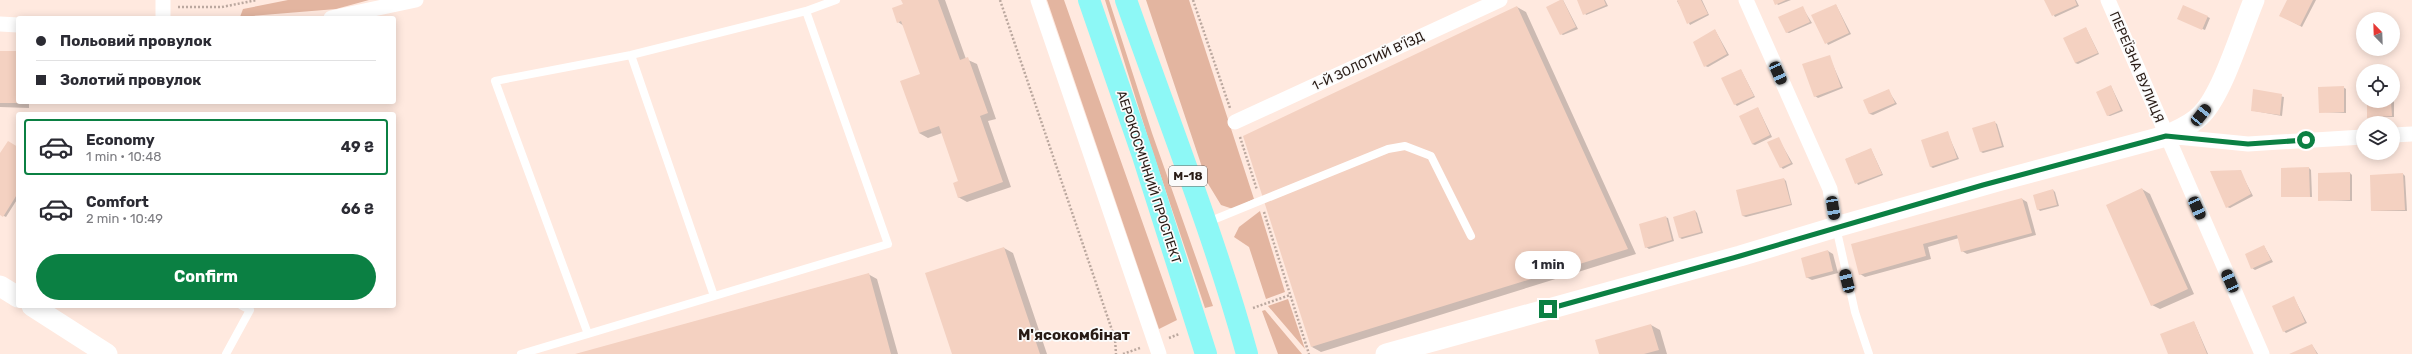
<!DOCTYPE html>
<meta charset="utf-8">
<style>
body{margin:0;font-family:Rubik,sans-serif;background:#f2f2f3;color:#2b2b33;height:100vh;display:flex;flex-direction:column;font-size:15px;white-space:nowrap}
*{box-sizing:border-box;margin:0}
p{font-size:13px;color:#7c7c81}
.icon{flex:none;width:22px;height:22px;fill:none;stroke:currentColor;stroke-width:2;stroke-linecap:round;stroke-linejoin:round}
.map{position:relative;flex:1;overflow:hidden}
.side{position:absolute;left:16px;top:112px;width:380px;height:196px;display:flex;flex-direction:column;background:#fff;border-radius:4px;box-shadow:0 2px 10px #0003}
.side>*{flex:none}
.hud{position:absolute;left:16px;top:16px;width:380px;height:88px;border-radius:4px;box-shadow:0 2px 10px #0003;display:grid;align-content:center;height:88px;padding:0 20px;background:#fff}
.needle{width:26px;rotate:337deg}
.controls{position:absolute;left:2356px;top:12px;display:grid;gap:8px}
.controls a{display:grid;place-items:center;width:44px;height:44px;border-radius:50%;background:#fff;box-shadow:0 2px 10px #0003;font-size:20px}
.end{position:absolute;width:18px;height:18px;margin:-9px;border:5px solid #0b8043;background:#fff;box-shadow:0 0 0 2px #fff}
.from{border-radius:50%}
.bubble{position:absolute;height:28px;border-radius:14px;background:#fff;box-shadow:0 2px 10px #0003;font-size:13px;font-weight:700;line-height:28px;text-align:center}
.car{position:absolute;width:12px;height:24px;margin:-12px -6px;border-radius:5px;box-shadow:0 0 3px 1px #0007;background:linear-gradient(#222 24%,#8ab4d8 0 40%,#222 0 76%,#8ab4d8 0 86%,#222 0)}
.hud b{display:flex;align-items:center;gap:14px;height:38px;font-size:15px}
.hud b+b{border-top:1px solid #e1e1e2}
.hud i{width:10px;height:10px;background:#2b2b33}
ul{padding:7px 0 0;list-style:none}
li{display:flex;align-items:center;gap:12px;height:56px;margin:0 8px 6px;padding:0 12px;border:2px solid transparent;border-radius:4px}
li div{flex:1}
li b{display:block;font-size:15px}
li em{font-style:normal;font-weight:700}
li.on{border-color:#0b8043}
li>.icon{width:36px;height:36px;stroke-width:1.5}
.primary-button{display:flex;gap:8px;margin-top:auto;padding:8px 20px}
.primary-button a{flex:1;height:46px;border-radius:24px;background:#0b8043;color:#fff;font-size:16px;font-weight:700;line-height:46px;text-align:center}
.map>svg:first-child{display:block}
</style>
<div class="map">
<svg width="2412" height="354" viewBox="0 0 2412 354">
<rect width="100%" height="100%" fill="#ffe9df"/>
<path fill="#e3b5a0" d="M288 0H369L336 9 240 17 243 9Z
M1047 0H1064L1177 320 1159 329Z
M1105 0H1109L1152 133 1213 306 1205 308 1149 141Z
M1146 0H1189L1254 199 1233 209 1221 205 1207 182Z
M1260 211 1285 292 1266 299 1249 247 1234 237 1239 227Z
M1288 299 1305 349 1268 306Z
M1265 310 1302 354H1278L1262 311Z"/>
<path fill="#0003" d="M902 0H945L966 59 977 64 996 119 988 121 1011 187 967 202 958 197 960 182 942 133 928 138 919 133 922 75 904 26 898 22 904 5Z
M1563 0 1578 29 1563 35 1561 34Z
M1578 0H1605L1608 6 1586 15Z
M1679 0H1702L1709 15 1690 25 1677 1Z
M1774 0H1791L1778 5Z
M2045 0H2076L2079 6 2055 17Z
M2288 0H2316L2302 27 2280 15Z
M1836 5 1851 34 1828 45 1813 15Z
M2184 6 2210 18 2205 30 2181 20Z
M1517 7 1526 12 1636 254 1321 352 1312 347Z
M1802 7 1812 23 1789 33 1786 32Z
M2086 28 2099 54 2078 64 2075 63Z
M1715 30 1729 55 1708 67 1705 66Z
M0 52H18V102H29V108L0 107Z
M1829 56 1843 88 1818 98 1815 96Z
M1741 70 1755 97 1737 106 1735 104Z
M2394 85V117H2368V101H2393Z
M2111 86 2123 111 2110 116 2107 115Z
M2343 87 2346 89V113L2320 112Z
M1888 90 1897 104 1873 115 1870 114 1864 101Z
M2254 90 2284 97 2282 116 2255 111Z
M1758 108 1772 137 1755 145 1752 144Z
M1994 122 1997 124 2004 147 1983 153 1981 152Z
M1947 132 1959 159 1933 168 1931 167Z
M1778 138 1793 164 1783 169 1781 167Z
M18 149V198L6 217 0 214V155Z
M1871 149 1883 175 1858 185 1846 159Z
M2309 168 2311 170 2312 197 2282 196V169Z
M2240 171 2253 196 2230 208 2227 207Z
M2350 173 2352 175V201L2319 200Z
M2403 174 2405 176 2407 211H2372Z
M1784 179 1786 181 1792 205 1746 217 1743 216 1737 191Z
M2142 189 2150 194 2194 294 2160 309 2152 305Z
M2053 190 2055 192 2059 206 2040 211 2038 209Z
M2022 199 2027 202 2036 235 1967 254 1962 251 1959 238 1928 247 1931 259 1865 277 1860 274 1852 245Z
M1695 211 1697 213 1703 233 1682 239 1680 238Z
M1665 217 1668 218 1674 241 1649 249 1646 247Z
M2264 246 2273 262 2255 270 2252 268Z
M1004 248 1013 253 1047 354H953L927 274Z
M1828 251 1833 254 1838 273 1812 280 1806 277Z
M868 274 877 279 898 354H578Z
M2294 298 2307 323 2286 333 2284 331Z
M2194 322 2208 354H2169Z
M1651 325 1660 330 1667 354H1601Z
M2312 345 2318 354H2292Z"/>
<path fill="#f4d1c1" d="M901 0H938L960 60 968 57 988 113 980 116 1003 182 958 198 953 183 958 181 939 126 919 133 900 81 920 74 901 21 897 23 892 8 903 4Z
M1560 0H1563L1576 27 1560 35 1546 7Z
M1577 0H1604L1606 5 1583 15Z
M1677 0H1701L1708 14 1687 24Z
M1773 0H1786L1775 5Z
M2044 0H2075L2077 5 2052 16Z
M2287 0H2313L2300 26 2279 16Z
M1836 4 1849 33 1825 44 1811 15Z
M2183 5 2208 16 2202 30 2177 19Z
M1517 6 1628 249 1311 347 1243 136Z
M1803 6 1810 22 1786 33 1778 17Z
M2086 27 2098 53 2075 63 2063 38Z
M1715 29 1727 54 1704 67 1693 42Z
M0 51H18V103H0Z
M1830 55 1841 87 1814 97 1802 64Z
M1741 69 1754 96 1734 105 1721 78Z
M2111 85 2121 110 2107 116 2096 92Z
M2344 86V112L2319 113 2318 87Z
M1889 89 1895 103 1869 114 1863 100Z
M2253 89 2282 94 2280 115 2251 111Z
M2367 101H2391L2392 116 2367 118Z
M1758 107 1770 135 1752 144 1739 116Z
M1995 121 2002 146 1980 152 1972 128Z
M1948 131 1957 158 1930 167 1921 140Z
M1779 137 1791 163 1780 168 1767 142Z
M8 141 18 147V193L3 217 0 215V153Z
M1871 148 1882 174 1855 184 1845 159Z
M2309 167 2310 197H2281V168Z
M2241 170 2251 194 2226 208 2210 171Z
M2350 172V200L2318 201V173Z
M2403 173 2405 210 2371 211 2370 175Z
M1784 178 1791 204 1742 216 1736 190Z
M2142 188 2188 289 2151 306 2106 205Z
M2053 189 2057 205 2037 210 2033 195Z
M2022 198 2032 233 1961 252 1957 235 1923 244 1926 256 1859 275 1851 244Z
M1695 210 1701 232 1679 238 1673 217Z
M1666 216 1672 240 1645 248 1639 224Z
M2264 245 2271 260 2251 269 2245 254Z
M1004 247 1040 354H952L925 273Z
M1828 250 1833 271 1806 278 1801 258Z
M869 273 891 354H575Z
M2294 296 2305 322 2283 332 2272 306Z
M2194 321 2207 354H2168L2160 334Z
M1651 324 1659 350 1644 354H1599L1595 340Z
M2312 344 2317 354H2289Z"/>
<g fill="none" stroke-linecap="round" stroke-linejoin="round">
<path stroke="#bba89f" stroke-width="2.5" stroke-dasharray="2 2" stroke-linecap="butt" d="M1000 0 1115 339 1116 354
M1193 0 1230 108
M178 7H222L257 0
M1240 137 1257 190
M1264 212 1309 354
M1253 308 1290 295
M1169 338 1179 334
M1123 354 1140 348"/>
<path stroke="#fff" stroke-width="8" d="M631 55 714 296
M1208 222 1388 149 1405 146 1431 156 1471 236
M1836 227 1855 312 1869 354
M588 334 495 81 631 55 806 11
M226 354 250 310 242 306
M521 354 888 244 806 11 836 0"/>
<path stroke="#fff" stroke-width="15" d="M1038 0 1159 354
M1746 0 1830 189 1836 227
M2108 0 2262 354
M163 18V0
M331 18 416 0
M0 24 18 25
M1235 122 1500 0
M2393 135 2412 134
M2167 136 2248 144 2363 137"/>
<path stroke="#fff" stroke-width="21" d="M0 286 18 297
M32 306 107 354
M1386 354 1740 256 1836 227 1998 181 2166 136C2178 130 2192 125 2202 114 2223 92 2241 31 2254 0"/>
<path stroke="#8df8f6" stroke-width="22" d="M1089 0 1143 156 1206 354
M1126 0C1167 117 1214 234 1247 354"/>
</g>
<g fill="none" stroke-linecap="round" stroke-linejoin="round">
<path stroke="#0b8043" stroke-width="5" d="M1548 309 1740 256 1983 185 2166 136 2248 144 2306 140"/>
</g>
<g text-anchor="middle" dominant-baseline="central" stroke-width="3.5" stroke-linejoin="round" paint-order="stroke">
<rect fill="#fbfbfb" stroke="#675e5a" stroke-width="1" x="1169" y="166" width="38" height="20" rx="3"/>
<g font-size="12" font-weight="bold" fill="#281b15">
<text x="1188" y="176">М-18</text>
</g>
<g font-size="13" fill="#281b15" stroke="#fbfbfb">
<text transform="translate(1368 61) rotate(-25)">1-Й ЗОЛОТИЙ В’ЇЗД</text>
<text transform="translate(2137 67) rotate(67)">ПЕРЕЇЗНА ВУЛИЦЯ</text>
<text transform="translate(1149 177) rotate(72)">АЕРОКОСМІЧНИЙ ПРОСПЕКТ</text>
</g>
<g font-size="15" font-weight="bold" fill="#281b15" stroke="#fbfbfb">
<text x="1074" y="335">М'ясокомбінат</text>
</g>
</g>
</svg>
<div class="controls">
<a><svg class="needle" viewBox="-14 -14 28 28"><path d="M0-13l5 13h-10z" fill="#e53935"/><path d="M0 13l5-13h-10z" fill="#7c7c81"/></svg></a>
<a><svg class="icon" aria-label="locate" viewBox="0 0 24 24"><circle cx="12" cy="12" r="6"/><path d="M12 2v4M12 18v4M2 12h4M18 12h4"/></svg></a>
<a><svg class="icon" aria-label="layers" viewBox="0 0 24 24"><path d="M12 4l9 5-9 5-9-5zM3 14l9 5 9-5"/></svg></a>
</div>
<i class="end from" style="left:2306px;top:140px"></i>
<i class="end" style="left:1548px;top:309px"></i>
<div class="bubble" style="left:1515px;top:251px;width:66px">1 min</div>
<i class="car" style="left:1778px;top:73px;rotate:156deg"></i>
<i class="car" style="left:2201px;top:115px;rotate:39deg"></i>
<i class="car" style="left:1833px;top:208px;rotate:171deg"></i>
<i class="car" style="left:2197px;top:208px;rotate:156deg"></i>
<i class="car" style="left:1847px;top:281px;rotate:346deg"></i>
<i class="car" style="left:2230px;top:281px;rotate:336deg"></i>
<div class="hud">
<b><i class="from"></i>Польовий провулок</b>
<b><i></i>Золотий провулок</b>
</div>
<section class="side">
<ul>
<li class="on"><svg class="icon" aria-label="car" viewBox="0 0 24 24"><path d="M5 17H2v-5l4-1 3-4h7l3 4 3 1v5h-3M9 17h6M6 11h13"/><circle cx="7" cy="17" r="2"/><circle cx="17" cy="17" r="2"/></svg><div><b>Economy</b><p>1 min · 10:48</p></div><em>49 ₴</em></li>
<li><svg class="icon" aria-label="car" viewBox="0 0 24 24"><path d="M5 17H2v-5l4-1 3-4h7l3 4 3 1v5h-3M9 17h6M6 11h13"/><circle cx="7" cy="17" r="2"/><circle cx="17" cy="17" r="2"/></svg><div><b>Comfort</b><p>2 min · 10:49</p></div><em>66 ₴</em></li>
</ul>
<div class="primary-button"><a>Confirm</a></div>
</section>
</div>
